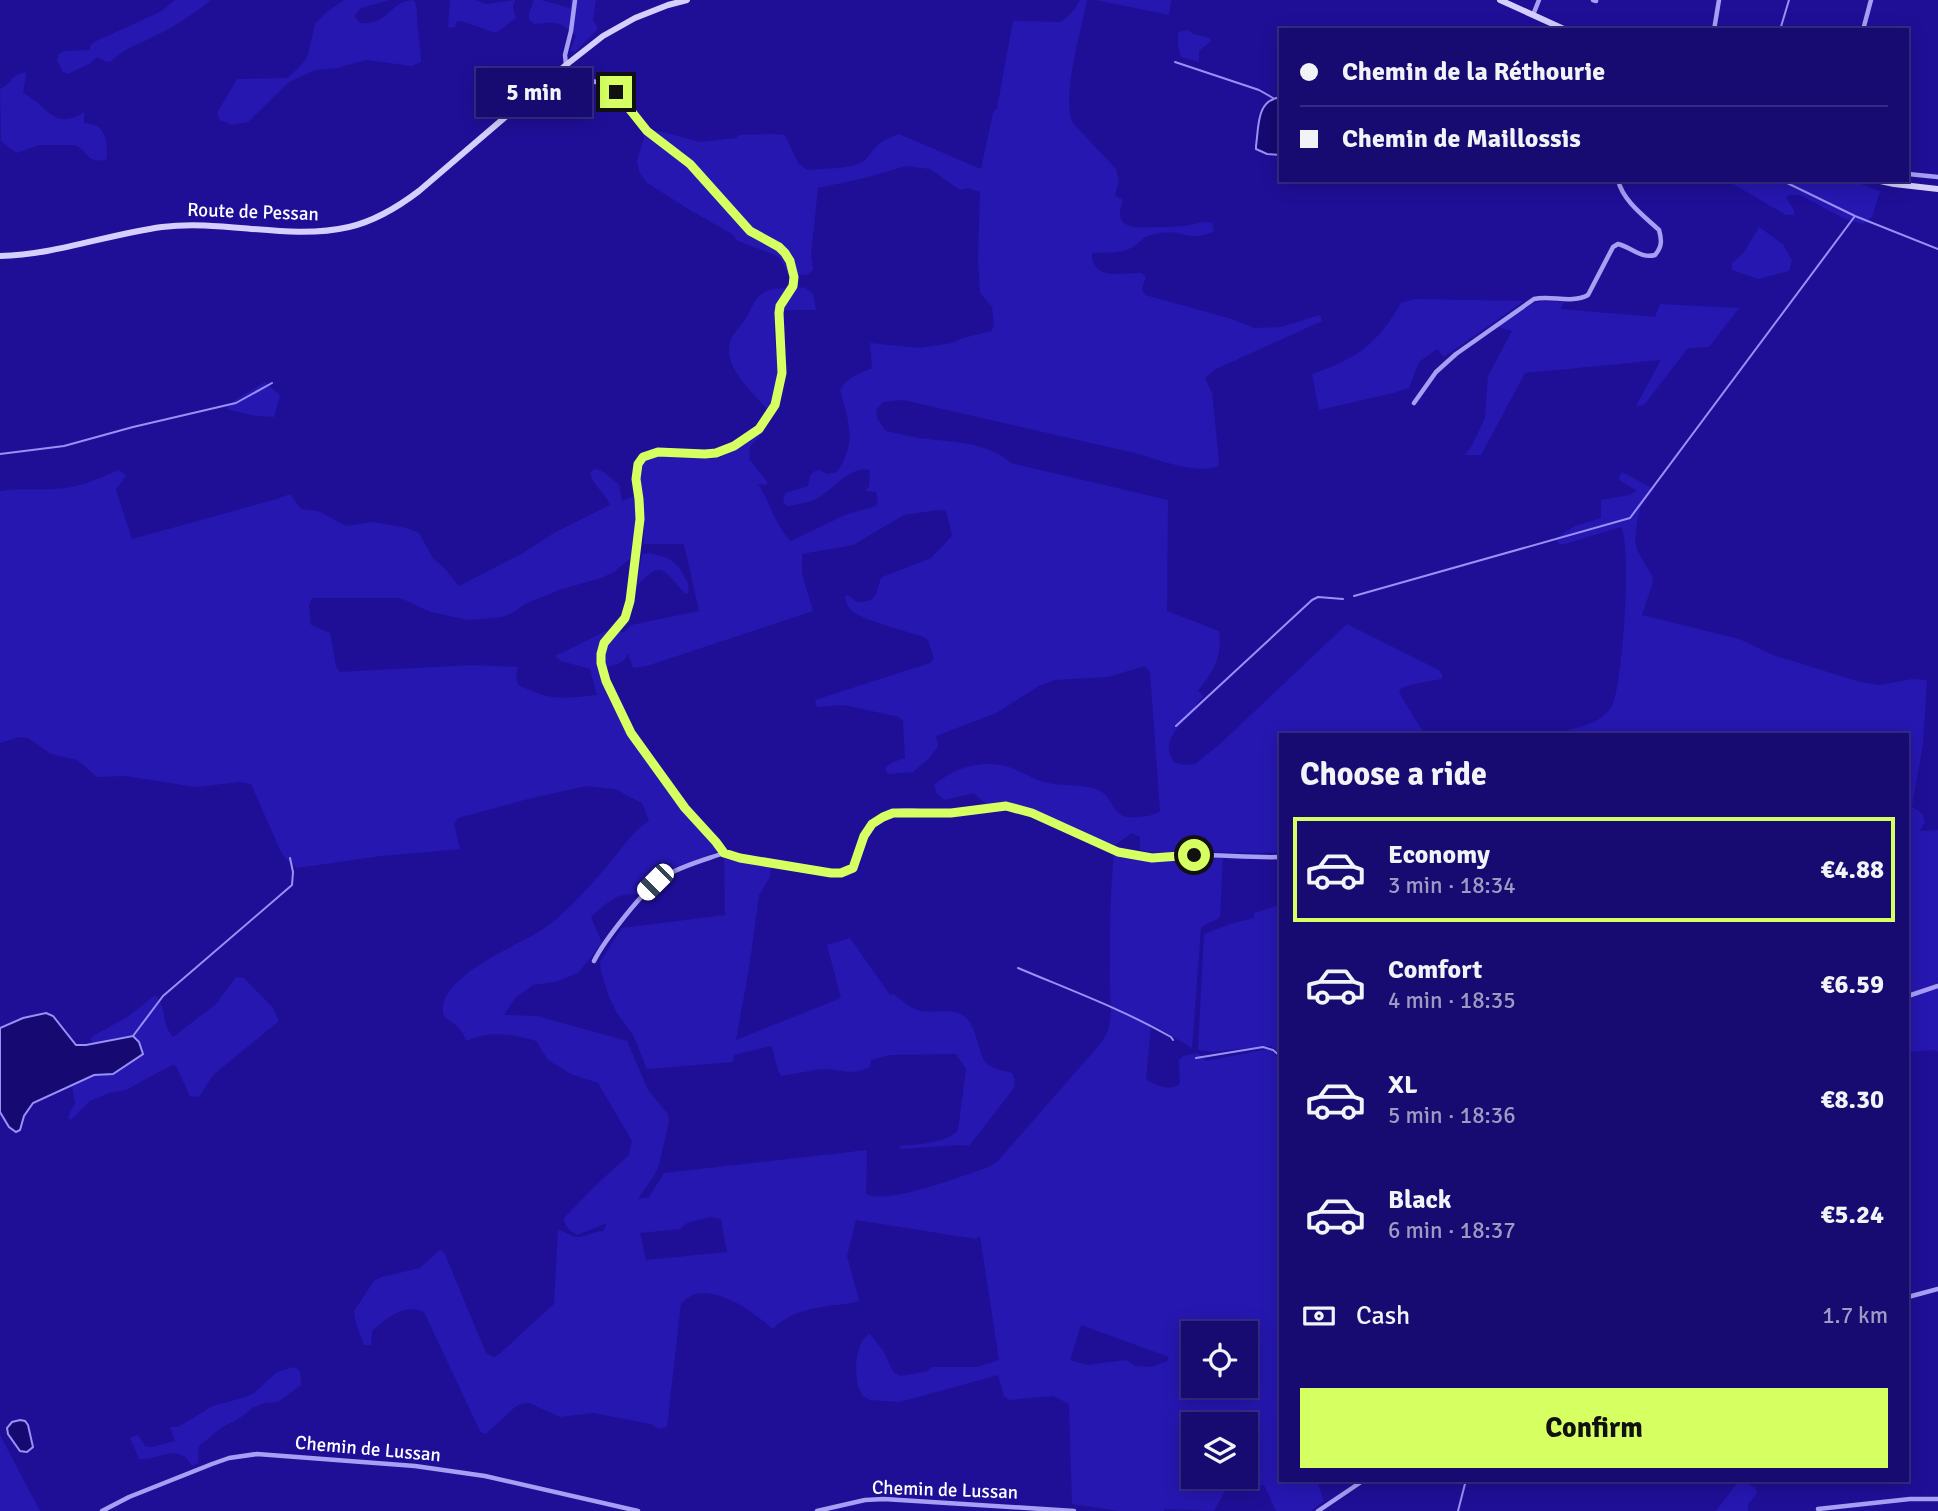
<!DOCTYPE html>
<meta charset="utf-8">
<style>
body{margin:0;font-family:Signika,sans-serif;background:#241979;color:#f1f3f6;height:100vh;display:flex;flex-direction:column;font-size:26px;white-space:nowrap}
*{box-sizing:border-box;margin:0}
p{font-size:23px;color:#9e9bc3}
.icon{flex:none;width:38px;height:38px;fill:none;stroke:currentColor;stroke-width:2;stroke-linecap:round;stroke-linejoin:round}
.map{position:relative;flex:1;overflow:hidden}
.side{position:absolute;left:1279px;top:733px;width:630px;height:749px;display:flex;flex-direction:column;background:#170b71;border-radius:0px;box-shadow:0 4px 18px #0003,0 0 0 2px #362b84}
.side>*{flex:none}
.banner{position:absolute;left:1279px;top:28px;width:630px;height:154px;border-radius:0px;box-shadow:0 4px 18px #0003,0 0 0 2px #362b84;display:grid;align-content:center;height:154px;padding:0 21px;background:#170b71}
.tools{position:absolute;left:1181px;top:1321px;display:grid;gap:14px}
.tools a{display:grid;place-items:center;width:77px;height:77px;border-radius:0px;background:#170b71;box-shadow:0 4px 18px #0003,0 0 0 2px #362b84;font-size:35px}
.end{position:absolute;width:32px;height:32px;margin:-16px;border:9px solid #d6ff62;background:#111;box-shadow:0 0 0 4px #111}
.from{border-radius:50%}
.bubble{position:absolute;height:49px;border-radius:0px;background:#170b71;box-shadow:0 4px 18px #0003,0 0 0 2px #362b84;font-size:23px;font-weight:700;line-height:49px;text-align:center}
.car{position:absolute;width:21px;height:42px;margin:-21px -10px;border-radius:9px;box-shadow:0 0 5px 2px #0007;background:linear-gradient(#fff 24%,#345 0 40%,#fff 0 76%,#345 0 86%,#fff 0)}
.banner b{display:flex;align-items:center;gap:24px;height:66px;font-size:26px}
.banner b+b{border-top:2px solid #362b84}
.banner i{width:18px;height:18px;background:#f1f3f6}
ul{padding:0;list-style:none}
li{display:flex;align-items:center;gap:21px;height:105px;margin:0 14px 10px;padding:0 7px;border:4px solid transparent;border-radius:0px}
li div{flex:1}
li b{display:block;font-size:26px}
li em{font-style:normal;font-weight:700}
li.on{border-color:#d6ff62}
li>.icon{width:63px;height:63px;stroke-width:1.5}
h2{padding:0 21px;font-size:32px;line-height:84px}
.pay{display:flex;align-items:center;gap:18px;height:77px;padding:0 21px;font-size:26px}
.pay p{margin-inline-start:auto}
.button{display:flex;gap:14px;margin-top:auto;padding:14px 21px}
.button a{flex:1;height:80px;border-radius:0px;background:#d6ff62;color:#111;font-size:28px;font-weight:700;line-height:80px;text-align:center}
.map>svg:first-child{display:block}
</style>
<div class="map">
<svg width="1938" height="1511" viewBox="0 0 1938 1511">
<rect width="100%" height="100%" fill="#1f0f97"/>
<path fill="#2617b1" fill-rule="evenodd" d="M175 0H211C195 13 177 25 159 34 142 43 124 48 110 62L105 61 97 57 89 64 68 74 63 72 57 60 59 54 65 51 90 50V46L94 42 160 12Z
M344 0H390L361 8 354 16 360 23C389 26 389 1 414 0 419 11 416 20 418 31 419 42 421 51 421 62L412 66 366 60 337 68 315 70 289 82 248 122 232 125 220 120 217 113 237 79 288 78 303 63 308 55 315 24 327 12Z
M450 0H475L486 4 515 0 513 7 516 18 496 33C486 30 465 21 457 21L455 27 450 28 448 26Z
M534 0H541L570 8 571 0H596L593 20 598 29 575 52 570 51 576 36C560 20 556 22 534 24L529 19V13Z
M1080 0H1087C1081 32 1062 93 1072 122L1116 169 1119 181 1115 195 1123 200C1112 229 1133 228 1155 227 1164 227 1174 227 1184 226 1194 225 1202 220 1212 223L1214 231C1190 243 1182 229 1160 233 1141 236 1144 240 1131 248 1119 254 1105 252 1092 253 1091 282 1125 272 1142 273L1146 277 1142 289 1145 295 1232 319 1254 328 1281 327 1320 315 1322 321 1216 369 1205 378 1212 393 1219 461V465C1203 476 1157 460 1139 454L903 400 883 402 876 410 878 420 886 431C896 433 907 436 918 438 950 442 986 441 1011 463L1168 500 1167 611 1219 631C1223 657 1213 671 1198 691L1204 696 1196 704 1198 708C1183 723 1158 740 1174 762L1185 765 1195 764 1219 745 1347 624 1439 670 1443 676 1441 679 1414 684 1401 688 1399 693 1425 735H1281V852C1256 854 1232 852 1208 852 1185 852 1163 855 1140 850V837L1132 833 1115 845C1079 833 1046 810 1009 804 1002 803 994 804 986 804L974 793 944 800 937 794 934 785C954 767 983 759 1009 767 1021 771 1032 779 1044 782 1062 787 1080 783 1098 790 1116 797 1109 821 1139 817 1147 816 1153 816 1160 811L1150 672 1145 666 1108 677 1055 680 1039 686 996 713 936 736 938 746 929 758 913 772 888 774 885 768 893 762 905 758 903 721 899 717 844 705 817 707 815 700 930 663 934 659 928 640 924 637C909 632 862 620 852 611 848 608 846 602 845 596L848 595 857 602C881 602 874 592 882 577L931 558 952 536 946 511 938 510 904 515 853 545 802 554V574L813 611 647 666 633 668 628 653C625 665 611 666 600 668 607 703 626 731 647 760 669 791 690 817 716 846L717 852 662 872 637 895C617 891 605 905 591 917L602 943 578 973 555 982 533 985 515 998 504 1015 537 1016 627 1041 648 1090 668 1114 669 1121 659 1165 655 1174 638 1199 649 1197 664 1173 867 1150 866 1194C889 1205 961 1176 986 1168L997 1162 1102 1042C1104 1038 1107 1033 1109 1028 1113 1009 1109 988 1110 968 1110 931 1110 893 1114 855L1161 860 1194 857 1223 858 1220 916C1215 923 1206 922 1201 928L1192 1048 1151 1024 1146 1080C1158 1085 1170 1093 1180 1083L1179 1060 1183 1056 1198 1053 1206 1061 1269 1049 1281 1060V1480L1318 1481V1485L1324 1501 1311 1511H1276L1264 1485 1227 1487 1214 1511 1165 1509 1164 1511H1118L1072 1504 1069 1404 1053 1396 1009 1400 1004 1396 998 1375 900 1402 870 1400 863 1396C860 1391 857 1385 857 1380 855 1366 856 1341 870 1334L884 1352 893 1372 901 1376 925 1372 933 1367H977L999 1360 980 1236 976 1239 856 1220 847 1256 859 1300 857 1302C828 1307 795 1306 773 1329 754 1313 728 1293 702 1293 694 1293 687 1298 681 1303L667 1427 658 1429 651 1424 593 1413 560 1417 529 1403 521 1404 515 1407 487 1433 484 1434 480 1431 424 1312C406 1302 385 1319 372 1331L371 1345H364L356 1323 354 1311 374 1281 382 1277 420 1268 440 1250 444 1252 486 1353 494 1357 498 1355 554 1304 558 1230C566 1231 571 1238 580 1237 588 1236 594 1231 603 1231L607 1223 577 1235C570 1230 564 1227 564 1218L595 1186 629 1155 632 1141 598 1083 571 1074 548 1060 536 1041C511 1034 490 1030 466 1041 463 1029 454 1023 445 1018 428 981 517 946 540 931 561 919 593 883 609 864 624 847 629 834 649 821L642 803 615 789 586 786 528 799 458 818 454 824 460 849 381 856 297 868 286 859 281 852 251 784 240 782 196 787 125 776 97 777 77 760 51 754 28 738 19 737 0 743V491C18 488 36 490 55 489 77 488 99 479 118 470L126 475 116 490 132 539 277 499 290 494 301 509 318 511 346 526 372 522 407 528 419 533 433 558 445 569 459 586 523 553 554 533 610 505C605 493 593 486 590 472L595 469C605 470 610 479 619 484L622 501 636 495 637 521 632 557 614 572 601 578 559 590 525 604 512 613 502 617 468 620 431 612 400 598H312L309 605 311 625 330 633 336 667 340 672 473 665 518 667 516 676 518 685C551 701 562 699 597 695L590 669 561 661 555 656 606 631 624 632 631 625 699 611 684 544H644V498L639 474 642 462C661 446 688 459 710 459 732 458 744 436 763 432L750 447 749 459 768 483 766 485 758 484C770 502 775 526 791 541L845 515 876 506 878 500 876 492 866 491 869 486 870 470C851 464 832 491 816 499 808 503 797 504 788 506L783 503 785 493 808 486 810 476 815 471 819 470 827 474 837 472C857 443 849 421 840 390 846 378 860 373 872 368L870 343 919 348 952 343 963 338 991 331 994 326 992 307 980 293 978 260 980 192 968 188 960 190 930 169 906 166 865 178 818 188 811 256 813 270 807 275 788 274 781 259 775 255 738 241 732 234 688 209 646 182 639 171 637 161 645 135 651 131H659L700 142 736 138 739 135 773 134 785 135 798 163 807 170C824 168 849 170 864 161 868 158 871 152 875 148 881 141 890 137 899 134L981 169 993 113 997 108 1013 21 1061 22 1074 10ZM710 1217 721 1219 727 1252 646 1260 640 1233 680 1229 687 1223ZM1081 1325 1169 1357 1167 1361 1152 1367 1135 1366 1126 1360 1087 1365 1070 1360ZM1194 1334H1246V1386H1194ZM1194 1424H1246V1477H1194Z
M1096 0H1171L1169 15Z
M1188 30 1193 34 1210 38V42L1199 51V62L1181 57 1178 46V32Z
M25 72 26 76 23 93C47 105 54 132 84 112V123C89 124 93 124 97 126 106 130 109 152 106 160 85 163 90 152 75 145H39L16 153 1 141 0 89C12 84 10 75 25 72Z
M1732 180H1851L1882 192 1879 194 1872 217 1863 224 1845 219 1800 195H1789L1786 197C1789 204 1794 207 1795 215H1786L1733 184Z
M1759 227 1783 244 1792 260 1789 271 1758 279 1732 270V263L1744 252Z
M804 287 813 294 816 310H775L774 336 778 374 774 394 768 410C753 392 723 368 730 342 732 334 741 326 745 320 754 307 752 298 767 291 780 285 792 291 804 287Z
M1414 299 1524 301 1444 357 1437 349 1419 362 1409 388 1393 393 1319 410 1312 374C1356 359 1377 345 1401 303Z
M1540 301 1564 302 1560 309 1655 317 1660 304 1739 308 1709 347 1688 348 1644 405 1636 406 1661 360 1525 373 1481 455H1465L1471 447 1485 418 1488 376 1512 331 1498 327 1532 304Z
M265 382 280 395 274 417 256 416 226 409 235 400Z
M1622 472 1654 489 1640 508 1637 523 1635 541 1638 552 1652 576 1653 582 1642 615 1739 639 1773 655 1860 682 1880 685 1912 679 1927 680 1923 744 1912 807C1920 811 1923 813 1925 822L1920 831 1938 830V1052L1936 1050 1908 1052V735H1548C1569 729 1597 727 1611 708 1623 691 1632 544 1621 527L1565 544H1559L1556 538 1575 526 1601 518V500L1629 495 1637 491 1618 479Z
M650 553C667 557 676 560 684 576 688 583 690 586 688 593L685 594C664 571 662 558 637 586L642 554Z
M724 859 771 866 770 877 759 895 749 968 736 1040 841 998 827 945 850 938 890 995 894 994C902 1001 911 1009 921 1011 934 1013 954 1008 964 1016 977 1025 979 1058 987 1064 993 1069 1005 1071 1012 1073L1015 1080 1014 1088 969 1146 959 1145 902 1149 899 1146C917 1144 946 1144 958 1130L966 1069 956 1054 890 1055 871 1060 870 1067C849 1077 840 1068 821 1069 807 1071 794 1074 781 1076 775 1067 776 1056 771 1046L734 1055 733 1062 647 1069 633 1035 617 1013 609 997 601 972 600 962 622 928 725 915Z
M1281 901V1054L1271 1046 1212 1052 1198 1050 1204 934 1230 924 1254 918V913L1280 905Z
M236 977 244 978 273 1008 279 1021 213 1075 199 1097 190 1096 176 1066 172 1065 126 1090 109 1093 90 1101 71 1120 68 1118 71 1110 75 1104 72 1085 94 1075 113 1074 133 1036 93 1044 91 1039 93 1036 129 1016 155 995C167 1006 161 1024 173 1037L216 1004Z
M294 1367 300 1371 301 1385 278 1402 264 1403 252 1408 243 1416 221 1428 199 1446 198 1463 192 1466C178 1441 159 1461 139 1459L130 1438 138 1435 145 1446 152 1447 175 1441 170 1427H178L213 1406 246 1397 254 1393 277 1372Z
M0 1435 40 1511H0Z
M1737 1483H1748L1757 1490 1755 1496 1748 1504V1511H1716Z"/>
<path fill="#160972" stroke="#9990f8" stroke-width="2" d="M1281 97V155L1267 154 1256 149V146C1259 126 1256 100 1281 97Z
M46 1013 53 1016 76 1045H86L133 1036 139 1042 143 1054 113 1074 94 1075 33 1103 24 1116 20 1130 16 1132 9 1127 0 1112V1028L23 1018Z
M20 1420 25 1421 28 1425 33 1447 27 1452 20 1451 8 1434 7 1428 12 1422Z"/>
<g fill="none" stroke-linecap="round" stroke-linejoin="round">
<path stroke="#9990f8" stroke-width="2" d="M1780 30 1789 0
M1175 62 1259 90 1273 98
M1781 180 1855 216 1938 249
M0 454 64 446 133 427 236 403 272 383
M1354 596 1630 518 1855 216
M1176 726 1312 600 1318 597 1343 599
M1018 968C1070 990 1122 1009 1171 1037L1173 1040
M133 1036 163 996 292 885 293 872 290 858
M1196 1058 1263 1047 1273 1050 1281 1057
M1458 1511 1466 1480"/>
<path stroke="#a79ff4" stroke-width="4.5" d="M575 0 571 31 565 55 566 65 579 77 599 83 616 92 642 125 690 164 750 231 779 248 785 253 790 261 794 277 793 286 781 306 780 313C780 340 785 368 779 394 771 425 737 453 704 454 685 455 650 443 639 464 632 475 638 488 640 500 641 515 639 529 637 543 635 565 633 586 629 607 624 625 603 635 601 653 596 691 660 777 685 808 697 823 713 836 724 853
M1593 0 1596 1
M1533 15 1539 0
M1714 30 1719 0
M1863 30 1871 0
M1908 174 1938 177
M1414 403 1436 372 1456 354 1534 299C1551 295 1572 304 1588 295L1613 247 1618 244C1631 247 1641 259 1655 255 1662 247 1662 240 1659 230 1644 216 1623 201 1618 180
M724 853 740 858 841 873C870 865 854 821 893 812 911 808 933 814 951 813 984 813 1001 800 1035 814 1068 828 1101 851 1138 856 1157 859 1176 856 1196 855 1224 855 1253 858 1281 857
M594 961C604 941 644 889 663 877 681 866 704 860 724 853
M1908 996 1938 986
M1908 1297 1938 1289
M1818 1509 1910 1499H1938
M102 1511 129 1497 212 1464 229 1458 257 1454 415 1466 485 1476 638 1511
M817 1511 865 1500 884 1499 1074 1511
M1318 1511 1364 1480"/>
<path stroke="#d4cffd" stroke-width="6" d="M1500 0 1566 30
M1876 180 1894 184 1938 189
M0 256C54 255 109 234 162 227 224 219 288 241 349 227 375 221 398 207 419 191L566 65 603 36 635 18 668 5 687 0"/>
</g>
<g fill="none" stroke-linecap="round" stroke-linejoin="round">
<path stroke="#d6ff62" stroke-width="9" d="M616 92 647 131 690 164 750 231 779 247 785 253 790 261 794 277 793 286 780 306 779 313 782 373 775 405 759 429 734 446 716 453 705 454 658 452 643 457 638 464 636 479 639 499 640 519 630 601 625 618 604 643 601 654V663L606 681 631 733 685 808 716 842 724 853 740 858 831 873H841L853 868 864 836 872 824 883 817 893 813H951L1006 806 1032 813 1118 852 1152 858 1194 855"/>
</g>
<g text-anchor="middle" dominant-baseline="central" stroke-width="5" stroke-linejoin="round" paint-order="stroke">
<g font-size="19" fill="#fff" stroke="#1f0f97">
<text transform="translate(253 212) rotate(2)">Route de Pessan</text>
<text transform="translate(368 1449) rotate(5)">Chemin de Lussan</text>
<text transform="translate(945 1490) rotate(2)">Chemin de Lussan</text>
</g>
</g>
</svg>
<div class="tools">
<a><svg class="icon" aria-label="locate" viewBox="0 0 24 24"><circle cx="12" cy="12" r="6"/><path d="M12 2v4M12 18v4M2 12h4M18 12h4"/></svg></a>
<a><svg class="icon" aria-label="layers" viewBox="0 0 24 24"><path d="M12 4l9 5-9 5-9-5zM3 14l9 5 9-5"/></svg></a>
</div>
<i class="end from" style="left:1194px;top:855px"></i>
<i class="end" style="left:616px;top:92px"></i>
<div class="bubble" style="left:476px;top:68px;width:116px">5 min</div>
<i class="car" style="left:655px;top:882px;rotate:225deg"></i>
<div class="banner">
<b><i class="from"></i>Chemin de la Réthourie</b>
<b><i></i>Chemin de Maillossis</b>
</div>
<section class="side">
<h2>Choose a ride</h2>
<ul>
<li class="on"><svg class="icon" aria-label="car" viewBox="0 0 24 24"><path d="M5 17H2v-5l4-1 3-4h7l3 4 3 1v5h-3M9 17h6M6 11h13"/><circle cx="7" cy="17" r="2"/><circle cx="17" cy="17" r="2"/></svg><div><b>Economy</b><p>3 min · 18:34</p></div><em>€4.88</em></li>
<li><svg class="icon" aria-label="car" viewBox="0 0 24 24"><path d="M5 17H2v-5l4-1 3-4h7l3 4 3 1v5h-3M9 17h6M6 11h13"/><circle cx="7" cy="17" r="2"/><circle cx="17" cy="17" r="2"/></svg><div><b>Comfort</b><p>4 min · 18:35</p></div><em>€6.59</em></li>
<li><svg class="icon" aria-label="car" viewBox="0 0 24 24"><path d="M5 17H2v-5l4-1 3-4h7l3 4 3 1v5h-3M9 17h6M6 11h13"/><circle cx="7" cy="17" r="2"/><circle cx="17" cy="17" r="2"/></svg><div><b>XL</b><p>5 min · 18:36</p></div><em>€8.30</em></li>
<li><svg class="icon" aria-label="car" viewBox="0 0 24 24"><path d="M5 17H2v-5l4-1 3-4h7l3 4 3 1v5h-3M9 17h6M6 11h13"/><circle cx="7" cy="17" r="2"/><circle cx="17" cy="17" r="2"/></svg><div><b>Black</b><p>6 min · 18:37</p></div><em>€5.24</em></li>
</ul>
<div class="pay"><svg class="icon" aria-label="cash" viewBox="0 0 24 24"><path d="M3 7h18v10H3z"/><circle cx="12" cy="12" r="2"/></svg>Cash<p>1.7 km</p></div>
<div class="button"><a>Confirm</a></div>
</section>
</div>
